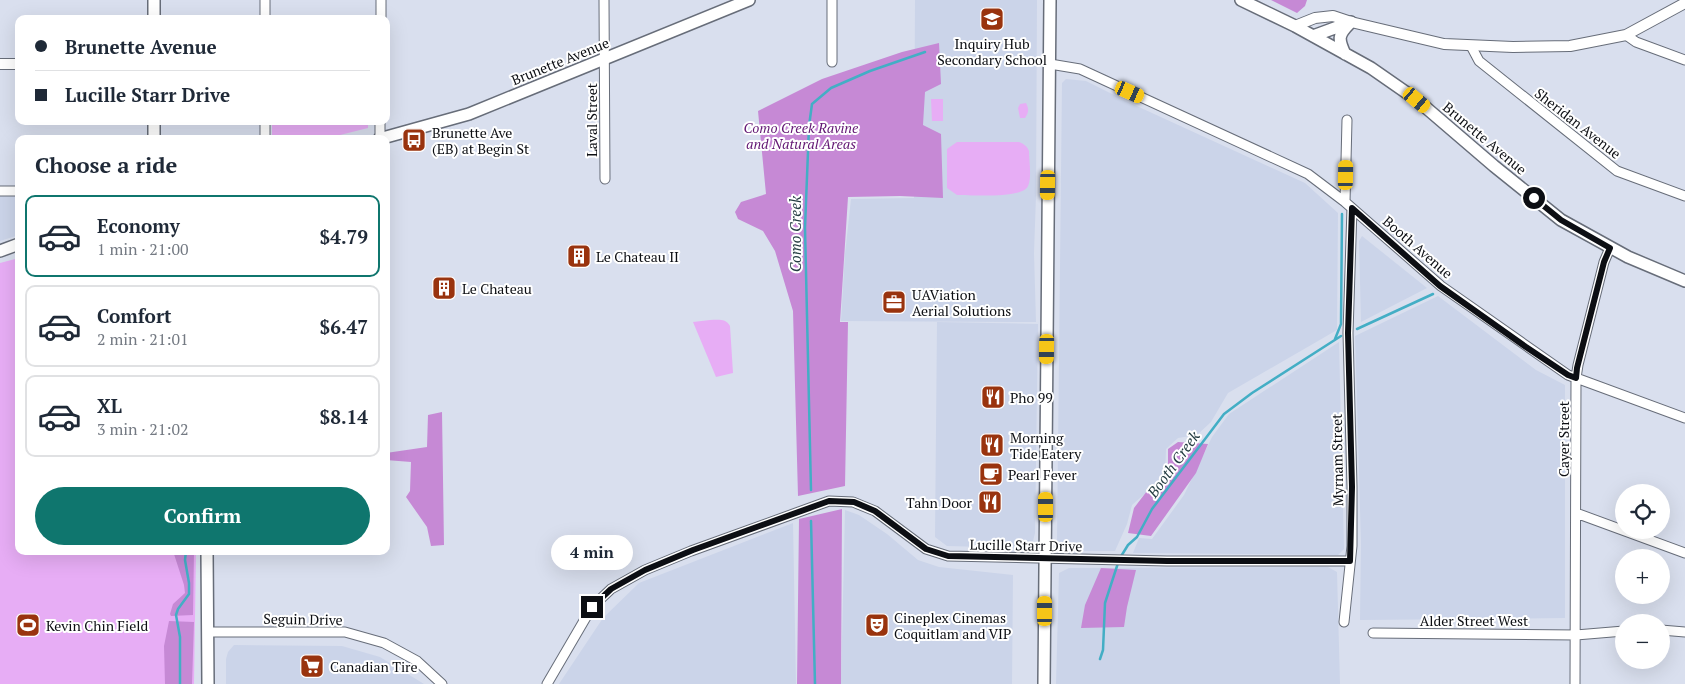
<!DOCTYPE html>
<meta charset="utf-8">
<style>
body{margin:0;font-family:"PT Serif",serif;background:#f6f6f7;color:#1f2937;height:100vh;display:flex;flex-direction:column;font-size:19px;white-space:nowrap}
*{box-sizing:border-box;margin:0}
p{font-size:16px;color:#747a83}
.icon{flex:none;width:28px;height:28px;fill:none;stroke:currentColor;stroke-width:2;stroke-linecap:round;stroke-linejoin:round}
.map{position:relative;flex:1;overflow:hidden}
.details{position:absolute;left:15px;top:135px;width:375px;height:420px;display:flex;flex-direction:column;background:#fff;border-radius:10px;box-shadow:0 5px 20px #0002}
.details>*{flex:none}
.top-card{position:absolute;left:15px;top:15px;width:375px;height:110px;border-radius:10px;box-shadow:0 5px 20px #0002;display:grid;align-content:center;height:110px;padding:0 20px;background:#fff}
.tools{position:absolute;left:1615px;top:484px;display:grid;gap:10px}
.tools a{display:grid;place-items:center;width:55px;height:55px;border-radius:50%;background:#fff;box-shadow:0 5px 20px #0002;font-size:25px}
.end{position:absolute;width:22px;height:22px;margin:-11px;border:6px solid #0c0e13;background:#fff;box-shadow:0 0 0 2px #fff}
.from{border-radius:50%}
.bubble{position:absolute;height:35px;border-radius:18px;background:#fff;box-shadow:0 5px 20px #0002;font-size:16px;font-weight:800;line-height:35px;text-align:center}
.car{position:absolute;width:15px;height:30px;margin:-15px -8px;border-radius:6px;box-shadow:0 0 4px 1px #0007;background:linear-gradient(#f5c518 24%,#345 0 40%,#f5c518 0 76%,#345 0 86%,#f5c518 0)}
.top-card b{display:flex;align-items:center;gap:18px;height:48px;font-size:19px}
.top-card b+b{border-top:1px solid #e0e1e3}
.top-card i{width:12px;height:12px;background:#1f2937}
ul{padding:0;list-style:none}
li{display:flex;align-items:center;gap:15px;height:82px;margin:0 10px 8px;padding:0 10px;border:2px solid #e0e1e3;border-radius:10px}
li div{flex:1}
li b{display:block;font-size:19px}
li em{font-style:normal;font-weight:800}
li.current{border-color:#0f766e}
li>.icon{width:45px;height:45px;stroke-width:1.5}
h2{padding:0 20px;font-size:22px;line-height:60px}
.cta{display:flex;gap:10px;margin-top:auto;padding:10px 20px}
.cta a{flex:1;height:58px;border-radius:30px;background:#0f766e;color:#fff;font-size:20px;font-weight:800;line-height:58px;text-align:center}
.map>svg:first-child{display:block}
</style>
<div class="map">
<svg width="1685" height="684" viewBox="0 0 1685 684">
<rect width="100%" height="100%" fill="#d9dfee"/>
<path fill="#cbd4e9" d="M915 0H1037L1036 196 1034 253 1036 322 841 321 845 254 851 199 914 198Z
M1066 79 1086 81 1128 102 1305 183 1338 213 1337 330 1228 393 1211 422 1197 435 1178 438 1166 449 1165 476 1132 505 1127 524 1115 551H1063L1057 543 1062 83Z
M0 195H19V235L0 241Z
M1362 236 1427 288 1361 322 1359 241Z
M1438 296 1536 370 1565 385V618L1360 620 1361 544 1355 336Z
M937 322 1038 324 1035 533 1033 541 1026 548 947 546 935 537Z
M1339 342 1344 549 1338 555 1133 553 1139 538 1152 539 1184 495 1212 437 1229 414Z
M845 510 859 515 887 534 918 560 939 567 1013 575 1012 684H841Z
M793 523 796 684H559L603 618 639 583Z
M1328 567 1337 572 1340 684H1056L1059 573 1069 568Z
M234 645 342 646 380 657 424 684H226V659L228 652Z"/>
<path fill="#e7adf5" d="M931 99H943V121H932Z
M1026 103C1029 109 1029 112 1025 118H1020L1018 108 1020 104Z
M272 121H368V128L324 139H272Z
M957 142H1019C1024 144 1027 146 1029 151 1029 161 1032 177 1028 186 1023 199 971 195 957 195L947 188V149Z
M19 258V551H196L194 684H0V263Z
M710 320C717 320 726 318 730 326L733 373 716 377 693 322Z"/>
<path fill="#c689d5" d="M1271 0H1307L1305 6 1297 13Z
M939 43 941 84 925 92 923 125 941 134 943 198 900 196 848 197 840 322H848L845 486 798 496 793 311 775 251 763 231 738 219 735 212 741 202 766 194 758 111 822 79 902 52Z
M442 412 444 545 431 546 427 527 406 497 410 491 411 462 386 460V453L427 447 428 415Z
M1178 442 1208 444 1196 473 1151 536 1128 533 1134 508 1147 491 1168 476V449Z
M842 509 841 684H797L799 519Z
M173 551H194L193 615 171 616 170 614 173 604 185 593 184 585Z
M1101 568 1136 570 1127 607 1124 627 1081 628 1085 605Z
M169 621 194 622 192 684H165L164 646Z"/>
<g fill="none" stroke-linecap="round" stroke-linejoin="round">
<path stroke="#43aec5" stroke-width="2.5" d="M1357 329 1433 294
M1335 339 1341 324 1342 214
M811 490 805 228 809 126 812 104 831 88 870 71 925 52
M811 521 815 684
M1120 558 1128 545 1137 537 1152 509 1224 414 1252 393 1341 336
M1100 659 1103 650 1105 603 1118 563
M180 684V637L176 615 178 609 189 594V583L185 560 186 551"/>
<g stroke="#676d79" stroke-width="11">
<path id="minor" d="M265 0V19
M381 0V19
M604 0 605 179
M1626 35 1636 42 1685 60
M1471 46 1479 61 1617 171 1685 196
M832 62V0
M1050 64 1080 69 1308 174 1345 202 1441 286 1568 375 1685 418
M265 121V139
M380 139V121
M0 191H19
M1345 202 1347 120
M1576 513 1685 553
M1344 622 1352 546V487L1348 333 1352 208
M1661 630 1685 632
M208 632H345L384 643 417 661 442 684
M1373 633 1576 635 1624 631
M547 684 592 607 611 589 645 570 691 551 829 501 853 502 875 511 926 549 948 556 1167 561H1350
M1575 684 1576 378 1578 365 1604 262 1610 248"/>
</g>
<g stroke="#676d79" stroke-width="12">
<path id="tertiary" d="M1295 26 1315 18 1333 16 1351 22 1444 44 1513 47 1570 46 1626 35 1685 3
M0 64H19"/>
</g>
<g stroke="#676d79" stroke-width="14">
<path id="secondary" d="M1241 0 1295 26 1371 68 1417 100 1494 166 1561 220 1628 257 1685 281
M154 19V0
M1313 36 1351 22
M1345 54C1338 39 1338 35 1349 24
M154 139V121
M379 139 469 114 749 0
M0 251 19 244
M207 551 208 684
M1044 684 1050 0"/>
</g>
<use href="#minor" stroke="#fff" stroke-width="9"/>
<use href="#tertiary" stroke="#fff" stroke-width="10"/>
<use href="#secondary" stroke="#fff" stroke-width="11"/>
</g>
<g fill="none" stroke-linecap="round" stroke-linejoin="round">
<path stroke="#0c0e13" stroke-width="6" d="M592 607 611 589 645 570 693 550 829 501 854 502 875 511 926 549 948 556 1167 561H1350L1352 487 1348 333 1352 208 1440 286 1526 347 1568 375 1576 378 1577 368 1604 262 1610 248 1561 220 1534 198"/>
</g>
<defs>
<g id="school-square" transform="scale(1.25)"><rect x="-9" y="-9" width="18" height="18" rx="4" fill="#99330e" stroke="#fff"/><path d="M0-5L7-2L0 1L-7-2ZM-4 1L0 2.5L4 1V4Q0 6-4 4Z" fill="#fff"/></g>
<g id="bus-square" transform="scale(1.25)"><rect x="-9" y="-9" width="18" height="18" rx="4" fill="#99330e" stroke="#fff"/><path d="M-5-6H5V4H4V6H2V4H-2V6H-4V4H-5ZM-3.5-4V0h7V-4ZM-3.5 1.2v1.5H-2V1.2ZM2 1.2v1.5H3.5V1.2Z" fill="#fff"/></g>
<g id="building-square" transform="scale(1.25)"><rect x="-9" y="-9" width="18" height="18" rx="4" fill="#99330e" stroke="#fff"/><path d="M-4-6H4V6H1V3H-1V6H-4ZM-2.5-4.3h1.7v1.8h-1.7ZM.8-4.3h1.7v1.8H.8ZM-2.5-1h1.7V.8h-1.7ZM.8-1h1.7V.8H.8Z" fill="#fff"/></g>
<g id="office-square" transform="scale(1.25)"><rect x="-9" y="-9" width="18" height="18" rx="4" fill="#99330e" stroke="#fff"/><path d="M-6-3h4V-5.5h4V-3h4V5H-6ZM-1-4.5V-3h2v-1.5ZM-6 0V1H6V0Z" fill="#fff"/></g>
<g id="restaurant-square" transform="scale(1.25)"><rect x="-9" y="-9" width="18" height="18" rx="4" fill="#99330e" stroke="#fff"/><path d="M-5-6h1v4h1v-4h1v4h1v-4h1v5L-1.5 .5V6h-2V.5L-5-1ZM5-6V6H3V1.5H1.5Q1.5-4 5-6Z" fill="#fff"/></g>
<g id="cafe-square" transform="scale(1.25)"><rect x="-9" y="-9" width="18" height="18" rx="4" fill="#99330e" stroke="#fff"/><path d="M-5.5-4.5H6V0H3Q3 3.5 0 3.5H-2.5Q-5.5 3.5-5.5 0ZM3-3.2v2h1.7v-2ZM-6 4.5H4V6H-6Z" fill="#fff"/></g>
<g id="stadium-square" transform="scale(1.25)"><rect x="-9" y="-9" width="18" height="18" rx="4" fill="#99330e" stroke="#fff"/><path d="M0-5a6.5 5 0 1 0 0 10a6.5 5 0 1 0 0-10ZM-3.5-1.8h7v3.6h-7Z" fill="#fff"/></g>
<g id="theatre-square" transform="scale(1.25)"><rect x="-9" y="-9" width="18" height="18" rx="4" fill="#99330e" stroke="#fff"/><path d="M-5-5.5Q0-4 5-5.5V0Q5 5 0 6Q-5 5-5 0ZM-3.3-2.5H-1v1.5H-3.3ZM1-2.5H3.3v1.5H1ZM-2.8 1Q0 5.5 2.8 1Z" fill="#fff"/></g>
<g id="supermarket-square" transform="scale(1.25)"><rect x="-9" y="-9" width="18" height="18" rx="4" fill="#99330e" stroke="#fff"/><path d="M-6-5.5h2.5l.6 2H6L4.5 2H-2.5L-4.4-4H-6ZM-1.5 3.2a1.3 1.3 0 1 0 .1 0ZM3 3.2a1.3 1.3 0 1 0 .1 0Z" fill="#fff"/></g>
</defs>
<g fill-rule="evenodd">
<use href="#school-square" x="992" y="19"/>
<use href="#bus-square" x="414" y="140"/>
<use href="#building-square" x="579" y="256"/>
<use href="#building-square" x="444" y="288"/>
<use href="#office-square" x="894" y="302"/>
<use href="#restaurant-square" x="993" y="397"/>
<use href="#restaurant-square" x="992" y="445"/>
<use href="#cafe-square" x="991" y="474"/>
<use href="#restaurant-square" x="990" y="502"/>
<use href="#stadium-square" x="28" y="625"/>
<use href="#theatre-square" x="877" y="625"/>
<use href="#supermarket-square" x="312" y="666"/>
</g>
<g text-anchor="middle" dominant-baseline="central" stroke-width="4" stroke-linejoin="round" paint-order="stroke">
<g font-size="14" fill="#0c0e13" stroke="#fff" text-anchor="start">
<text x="992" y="43" text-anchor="middle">Inquiry Hub<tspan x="992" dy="16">Secondary School</tspan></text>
<text x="432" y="132">Brunette Ave<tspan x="432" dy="16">(EB) at Begin St</tspan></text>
<text x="596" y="256">Le Chateau II</text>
<text x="462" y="288">Le Chateau</text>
<text x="912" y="294">UAViation<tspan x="912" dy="16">Aerial Solutions</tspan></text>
<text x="1010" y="397">Pho 99</text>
<text x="1010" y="437">Morning<tspan x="1010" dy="16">Tide Eatery</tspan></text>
<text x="1008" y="474">Pearl Fever</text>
<text x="972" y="502" text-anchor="end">Tahn Door</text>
<text x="894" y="617">Cineplex Cinemas<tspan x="894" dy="16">Coquitlam and VIP</tspan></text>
<text x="46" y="625">Kevin Chin Field</text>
<text x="330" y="666">Canadian Tire</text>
</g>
<g font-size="14" fill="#0c0e13" stroke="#fff">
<text transform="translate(560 61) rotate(-22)">Brunette Avenue</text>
<text transform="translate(591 120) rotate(-90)">Laval Street</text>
<text transform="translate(1578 123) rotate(38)">Sheridan Avenue</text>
<text transform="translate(1485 138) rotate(40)">Brunette Avenue</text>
<text transform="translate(1418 247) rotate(41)">Booth Avenue</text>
<text transform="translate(1563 439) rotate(-90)">Cayer Street</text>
<text transform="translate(1337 460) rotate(-91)">Myrnam Street</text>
<text transform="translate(1026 545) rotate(1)">Lucille Starr Drive</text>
<text transform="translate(303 619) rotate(1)">Seguin Drive</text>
<text x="1474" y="620">Alder Street West</text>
</g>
<g font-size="14" font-style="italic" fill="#621673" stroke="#fff">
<text x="801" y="127">Como Creek Ravine<tspan x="801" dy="16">and Natural Areas</tspan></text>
</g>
<g font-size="15" font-style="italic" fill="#243c42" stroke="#fff">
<text transform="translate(795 234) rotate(-90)">Como Creek</text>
<text transform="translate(1173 464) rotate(-54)">Booth Creek</text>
</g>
</g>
</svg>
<div class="tools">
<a><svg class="icon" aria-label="locate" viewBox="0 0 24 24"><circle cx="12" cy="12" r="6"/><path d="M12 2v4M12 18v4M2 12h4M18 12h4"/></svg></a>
<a>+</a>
<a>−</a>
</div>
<i class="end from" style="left:1534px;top:198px"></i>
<i class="end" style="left:592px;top:607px"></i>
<div class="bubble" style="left:551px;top:535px;width:82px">4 min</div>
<i class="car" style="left:1130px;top:92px;rotate:114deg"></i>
<i class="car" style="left:1417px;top:100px;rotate:130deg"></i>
<i class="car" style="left:1346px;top:175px;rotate:1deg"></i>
<i class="car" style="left:1048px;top:185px;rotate:181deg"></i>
<i class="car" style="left:1047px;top:349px;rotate:181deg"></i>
<i class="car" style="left:1046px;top:507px;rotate:0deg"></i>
<i class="car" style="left:1045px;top:611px;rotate:0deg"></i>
<div class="top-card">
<b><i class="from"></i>Brunette Avenue</b>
<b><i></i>Lucille Starr Drive</b>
</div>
<section class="details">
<h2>Choose a ride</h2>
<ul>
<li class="current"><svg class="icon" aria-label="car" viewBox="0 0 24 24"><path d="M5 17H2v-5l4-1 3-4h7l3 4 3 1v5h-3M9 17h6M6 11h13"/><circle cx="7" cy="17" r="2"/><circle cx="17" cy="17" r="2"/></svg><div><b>Economy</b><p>1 min · 21:00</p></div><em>$4.79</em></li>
<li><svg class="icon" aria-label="car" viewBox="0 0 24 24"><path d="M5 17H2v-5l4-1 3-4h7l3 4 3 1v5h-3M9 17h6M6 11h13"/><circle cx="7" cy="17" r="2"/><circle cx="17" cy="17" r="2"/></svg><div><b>Comfort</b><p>2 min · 21:01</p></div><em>$6.47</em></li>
<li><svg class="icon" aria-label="car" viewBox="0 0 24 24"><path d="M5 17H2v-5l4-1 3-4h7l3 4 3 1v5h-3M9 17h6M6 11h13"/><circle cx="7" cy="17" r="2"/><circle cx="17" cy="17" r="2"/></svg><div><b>XL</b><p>3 min · 21:02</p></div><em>$8.14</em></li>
</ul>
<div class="cta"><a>Confirm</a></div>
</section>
</div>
